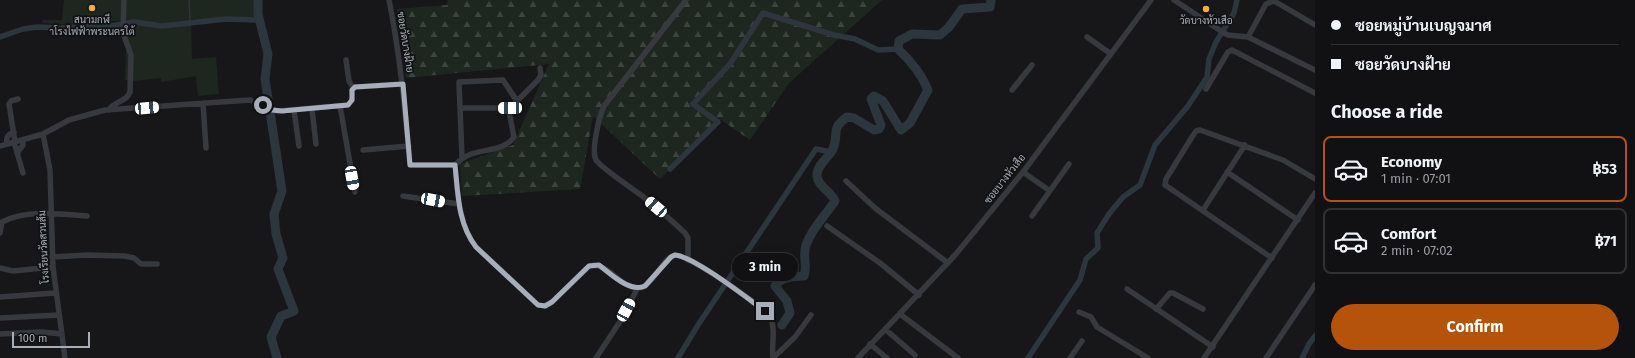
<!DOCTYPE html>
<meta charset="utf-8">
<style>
body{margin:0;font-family:"Fira Sans",Sarabun,sans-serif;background:#1a1a1c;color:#f1f3f6;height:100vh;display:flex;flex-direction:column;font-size:15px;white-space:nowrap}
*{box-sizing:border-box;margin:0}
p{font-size:13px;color:#9c9da0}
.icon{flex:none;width:22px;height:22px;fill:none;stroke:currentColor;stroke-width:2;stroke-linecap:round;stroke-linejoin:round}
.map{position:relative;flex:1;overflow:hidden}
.details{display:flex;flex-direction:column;background:#111113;width:320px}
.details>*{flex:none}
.top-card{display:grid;align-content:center;height:88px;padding:0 16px;background:#111113}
.scale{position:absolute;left:12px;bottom:10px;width:78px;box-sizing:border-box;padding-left:4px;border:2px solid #a8aeb9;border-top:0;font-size:11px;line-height:14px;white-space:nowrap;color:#a8aeb9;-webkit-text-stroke:3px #121214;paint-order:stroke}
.end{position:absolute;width:18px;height:18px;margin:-9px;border:5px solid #a8aeb9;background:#111;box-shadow:0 0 0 2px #111}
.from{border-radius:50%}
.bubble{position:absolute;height:28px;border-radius:14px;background:#111113;box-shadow:0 4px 16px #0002,0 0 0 1px #303133;font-size:13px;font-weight:700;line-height:28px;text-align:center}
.car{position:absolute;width:12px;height:24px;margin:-12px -6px;border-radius:5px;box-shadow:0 0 3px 1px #0007;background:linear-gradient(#fff 24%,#345 0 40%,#fff 0 76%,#345 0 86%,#fff 0)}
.top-card b{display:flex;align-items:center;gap:14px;height:38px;font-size:15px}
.top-card b+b{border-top:1px solid #303133}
.top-card i{width:10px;height:10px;background:#f1f3f6}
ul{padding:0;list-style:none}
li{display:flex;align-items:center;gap:12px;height:66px;margin:0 8px 6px;padding:0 8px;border:2px solid #303133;border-radius:8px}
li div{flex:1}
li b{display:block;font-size:15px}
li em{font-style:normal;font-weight:700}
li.on{border-color:#b45309}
li>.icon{width:36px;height:36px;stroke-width:1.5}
h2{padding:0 16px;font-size:18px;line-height:48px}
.cta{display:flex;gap:8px;margin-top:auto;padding:8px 16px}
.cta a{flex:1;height:46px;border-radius:24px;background:#b45309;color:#fff;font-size:16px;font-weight:700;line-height:46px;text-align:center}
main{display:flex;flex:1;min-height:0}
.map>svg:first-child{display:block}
</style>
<main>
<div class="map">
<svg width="1315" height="358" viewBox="0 0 1315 358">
<defs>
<pattern id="forest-firs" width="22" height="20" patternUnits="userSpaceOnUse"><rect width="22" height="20" fill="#1e271f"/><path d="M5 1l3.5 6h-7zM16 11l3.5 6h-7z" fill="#3c443d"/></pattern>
</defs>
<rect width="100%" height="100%" fill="#171719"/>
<path fill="#1e271f" d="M64 0H255L254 19 191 20 192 59 216 57 219 94 198 96 196 76 161 82V78L134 81 125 80 127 20 73 25 42 23 43 20H62Z"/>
<path fill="url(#forest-firs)" d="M448 0H882L789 83 750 140 720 119 660 179 593 116 580 189 462 196 460 164 513 145 549 64 406 78 397 9 447 5Z"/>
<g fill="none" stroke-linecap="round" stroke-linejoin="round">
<path stroke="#2c363d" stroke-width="1.5" d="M189 0 190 23"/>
<path stroke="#2c363d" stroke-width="5.5" d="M0 37 23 29 37 27 61 28 110 26 134 22 162 26 226 19 260 20
M670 169 718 122 693 104 730 64 763 13 834 35 855 39 878 50 898 49
M678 358 698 325 816 149 831 152
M1028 358 1080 280 1086 259 1098 248 1097 233 1109 214 1123 197 1140 185 1155 145 1188 106 1207 77 1209 59 1216 42 1234 13 1237 0
M1302 358 1309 344 1315 336"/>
<path stroke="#2c363d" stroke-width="9" d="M258 0V14L268 54 265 79 282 191 274 214 276 234 283 258 278 269 294 311 281 316 271 337 277 358
M782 325 790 313 787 301 775 286C781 277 794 276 804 276 808 265 802 258 806 245 812 228 825 216 835 201 831 191 818 187 817 176 816 165 829 158 833 149 840 133 829 130 847 117L854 118 874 130 879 129 881 125 871 99 874 96 883 101 901 130 910 123 928 90C921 73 911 61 898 49L899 41 912 34 940 35 949 27 962 9 990 7 991 0"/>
<path stroke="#37393e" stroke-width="5.5" d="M389 0C400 54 405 110 410 165H455C458 194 458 224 476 247L538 305 545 306 552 302 589 266C608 261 619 287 637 288 652 290 662 257 675 255 686 253 766 308 771 319 776 330 771 346 773 358
M686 0 604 106C599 117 591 150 596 160 601 168 636 191 645 198 659 209 672 221 685 233L688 238V260
M1174 0 1224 33 1228 35 1248 37 1315 70
M1087 37 1111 54
M1248 37 1266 4 1274 1 1315 25
M346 60 349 81 353 88
M1206 89 1228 52 1232 50 1315 93
M1012 90 1032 65
M203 103 206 148
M340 106 355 192
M460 108H510
M312 109 316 144
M109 110C114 101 127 102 130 92L131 55 123 33 124 0
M294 110 299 146
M43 134 50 170 53 267 65 358
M14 142 23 173
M15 142 9 104 11 101 18 99
M7 144C6 137 7 135 14 132
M0 146 43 134 69 120 105 110 250 100 277 111 348 105 352 100V90L355 87 403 84
M363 150 409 146
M17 153 23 145V140
M462 158 459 82 503 80 517 101
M455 165C458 162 461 159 465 157 479 148 503 153 514 137L509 112 510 108 538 80 541 75 540 68
M1023 172 1050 191
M1227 172 1298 220
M846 181 875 208 948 263
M403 196 459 204
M1203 210 1245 145
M1032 216 1069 164
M827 226 880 263 919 295
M0 233 2 222C26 209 61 214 87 216
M52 257 87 255 125 256 134 258 141 264H157
M1272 258 1168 187 1165 185 1166 179 1192 137 1196 131 1200 130 1283 160 1315 179
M0 268 13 271 53 267
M1127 289 1213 347
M0 297 55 293
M1156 309 1170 293H1173L1203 309
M1079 312 1091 317 1097 327 1148 358
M900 314 958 358
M0 318 59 315
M885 329 915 355
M0 334 42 332 62 334
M870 344 887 358
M596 358 623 317 637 289
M773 358 795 337 811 315
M858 358 956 254 1023 172 1151 0
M1070 358 1082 341
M1204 358 1315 193
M1266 358 1315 285"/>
</g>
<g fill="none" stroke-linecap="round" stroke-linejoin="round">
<path stroke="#a8aeb9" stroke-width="5" d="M263 105 272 110 282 111 348 105 352 100V90L355 87 403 84 410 165H455C458 194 458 224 476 247L538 305 545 306 552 302 589 266 599 265C611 274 630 293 645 286L671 257 675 255C695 257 747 298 765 311"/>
</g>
<g fill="#f4b033" stroke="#121214" stroke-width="1.5">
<circle cx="92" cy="8" r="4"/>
<circle cx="1206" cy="9" r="4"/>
</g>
<g text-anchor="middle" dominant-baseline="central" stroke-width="3.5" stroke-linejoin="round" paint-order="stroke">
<g font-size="10" fill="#a8aeb9" stroke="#121214">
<text x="92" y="20">สนามกฬี<tspan x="92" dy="12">าโรงไฟฟ้าพระนครใต้</tspan></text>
<text x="1206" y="21">วัดบางหัวเสือ</text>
</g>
<g font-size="10" fill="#a8aeb9" stroke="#121214">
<text transform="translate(405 42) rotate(81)">ซอยวัดบางฝ้าย</text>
<text transform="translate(1005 179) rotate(-52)">ซอยบางหัวเสือ</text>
<text transform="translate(44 247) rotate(-93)">โรงเรียนวัดสวนส้ม</text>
</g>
</g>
</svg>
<div class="scale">100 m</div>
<i class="end from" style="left:263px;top:105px"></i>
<i class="end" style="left:765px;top:311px"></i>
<div class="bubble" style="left:732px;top:253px;width:66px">3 min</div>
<i class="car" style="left:147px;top:108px;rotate:85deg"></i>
<i class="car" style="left:510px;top:108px;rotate:269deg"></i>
<i class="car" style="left:352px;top:178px;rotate:170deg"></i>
<i class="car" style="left:433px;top:200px;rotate:101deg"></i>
<i class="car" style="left:656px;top:207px;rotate:311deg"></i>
<i class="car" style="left:626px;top:310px;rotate:29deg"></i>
</div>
<section class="details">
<div class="top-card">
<b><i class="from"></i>ซอยหมู่บ้านเบญจมาศ</b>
<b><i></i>ซอยวัดบางฝ้าย</b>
</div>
<h2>Choose a ride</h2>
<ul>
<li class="on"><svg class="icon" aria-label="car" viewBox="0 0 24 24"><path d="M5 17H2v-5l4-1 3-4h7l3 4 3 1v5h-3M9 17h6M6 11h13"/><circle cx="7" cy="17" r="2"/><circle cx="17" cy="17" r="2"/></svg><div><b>Economy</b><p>1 min · 07:01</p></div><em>฿53</em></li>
<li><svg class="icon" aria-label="car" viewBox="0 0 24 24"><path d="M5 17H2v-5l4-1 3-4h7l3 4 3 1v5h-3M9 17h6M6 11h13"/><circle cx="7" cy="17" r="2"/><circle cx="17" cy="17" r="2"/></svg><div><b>Comfort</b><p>2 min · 07:02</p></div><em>฿71</em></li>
</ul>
<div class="cta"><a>Confirm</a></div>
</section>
</main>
